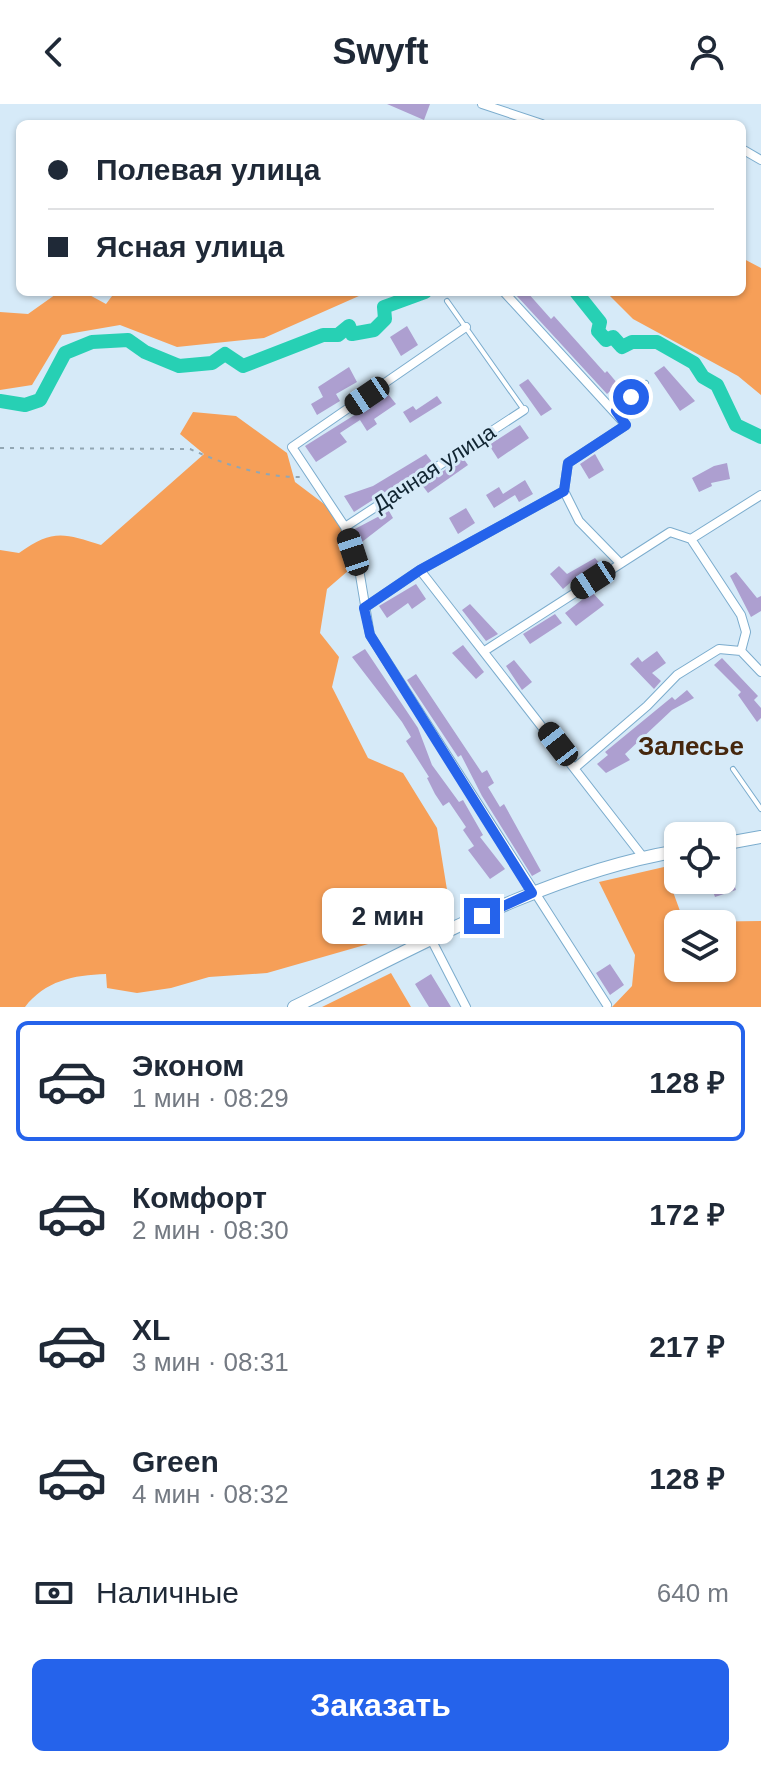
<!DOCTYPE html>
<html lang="ru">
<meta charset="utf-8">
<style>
body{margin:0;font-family:Helvetica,sans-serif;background:#f2f2f3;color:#1f2937;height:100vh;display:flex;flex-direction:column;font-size:30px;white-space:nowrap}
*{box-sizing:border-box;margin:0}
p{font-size:26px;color:#747a83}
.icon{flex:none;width:44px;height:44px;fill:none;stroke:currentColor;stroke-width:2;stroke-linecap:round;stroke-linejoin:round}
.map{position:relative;height:903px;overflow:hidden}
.panel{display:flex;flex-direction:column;background:#fff;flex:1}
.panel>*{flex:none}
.hud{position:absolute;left:16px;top:16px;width:730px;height:176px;border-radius:12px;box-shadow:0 2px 6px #0004;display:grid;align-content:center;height:176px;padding:0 32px;background:#fff}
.buttons{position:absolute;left:664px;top:718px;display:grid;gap:16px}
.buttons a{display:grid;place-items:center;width:72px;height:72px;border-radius:12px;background:#fff;box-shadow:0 2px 6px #0004;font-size:40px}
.end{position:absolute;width:36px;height:36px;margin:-18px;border:10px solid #2563eb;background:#fff;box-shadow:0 0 0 4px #fff}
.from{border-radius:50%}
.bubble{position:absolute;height:56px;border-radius:12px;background:#fff;box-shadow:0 2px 6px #0004;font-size:26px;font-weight:700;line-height:56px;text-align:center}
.car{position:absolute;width:24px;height:48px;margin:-24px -12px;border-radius:10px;box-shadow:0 0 6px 2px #0007;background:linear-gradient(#222 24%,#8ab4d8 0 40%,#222 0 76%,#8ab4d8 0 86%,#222 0)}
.hud b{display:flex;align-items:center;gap:28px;height:76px;font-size:30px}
.hud b+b{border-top:2px solid #e0e1e3}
.hud i{width:20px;height:20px;background:#1f2937}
ul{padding:14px 0 0;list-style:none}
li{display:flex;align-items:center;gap:24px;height:120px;margin:0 16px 12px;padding:0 16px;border:4px solid transparent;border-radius:12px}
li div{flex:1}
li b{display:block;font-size:30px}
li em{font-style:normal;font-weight:700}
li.on{border-color:#2563eb}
li>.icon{width:72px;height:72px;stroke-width:1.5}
.pay{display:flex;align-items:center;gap:20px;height:88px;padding:0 32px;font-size:30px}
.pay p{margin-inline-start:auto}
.primary-button{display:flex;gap:16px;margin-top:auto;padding:16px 32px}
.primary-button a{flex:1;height:92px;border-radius:12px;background:#2563eb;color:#fff;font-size:32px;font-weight:700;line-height:92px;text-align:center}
header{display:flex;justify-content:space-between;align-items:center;height:104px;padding:0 32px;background:#fff;font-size:36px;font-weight:700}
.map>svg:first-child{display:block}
</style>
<header><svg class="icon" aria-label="back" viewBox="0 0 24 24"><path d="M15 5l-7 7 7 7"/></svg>Swyft<svg class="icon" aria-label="person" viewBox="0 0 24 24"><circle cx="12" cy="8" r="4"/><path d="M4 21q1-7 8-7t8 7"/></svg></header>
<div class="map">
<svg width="761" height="903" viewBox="0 0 761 903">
<rect width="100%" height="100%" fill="#d6eaf8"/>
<path fill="#f69f58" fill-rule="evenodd" d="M742 154 761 164V291L738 272 633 215 606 188H742Z
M59 188H84L106 200 115 188H368L264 234 177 243 120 221 62 231 32 281 0 286V208L28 210Z
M193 308 236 312 287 349 295 378 340 412 341 426 356 460 327 485 320 529 339 553 332 583 368 654 403 669 437 724 448 792 424 824 267 869 209 873 171 884 137 889 107 884 106 870C73 871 45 877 25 903H0V446L19 449C52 425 64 429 101 441L204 350 180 330Z
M664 763 684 818 761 817V903H612L632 882 635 851 599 778ZM678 820H722V864H678Z
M391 869 411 903H322Z"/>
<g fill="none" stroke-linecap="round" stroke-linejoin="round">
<path stroke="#27d0b4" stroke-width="14" d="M576 188 600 218 598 227 606 236 613 233 622 243 632 238H657L694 259 703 273 717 281 736 321 761 333
M0 297 25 301 40 296 65 249 92 238 128 236 145 248 179 262 212 259 225 250 243 262 323 231H338L349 222 352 230 374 226 385 215 384 203 425 188"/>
</g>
<path fill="#ad9fd0" d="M387 0H430L424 16Z
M519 188H527L551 215 554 212 605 269 607 267 618 280 607 290 516 191Z
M407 222 418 241 401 252 390 233Z
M664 262 695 297 680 307 654 269Z
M349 263 357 278 336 290 340 297 317 311 311 300 323 293 318 283Z
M528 275 552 305 541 312 519 281Z
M388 290 396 300 374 315 377 320 367 327 360 316 340 329 347 338 316 358 305 342Z
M437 292 442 299 410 319 403 308 413 302 416 306Z
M520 321 529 334 498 355 489 341Z
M426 350 432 358 354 408 344 392 373 382Z
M595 350 604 366 589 375 580 360Z
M463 354 468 361 428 389 422 381Z
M727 359 730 375 711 379 712 382 699 388 692 374 714 362Z
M525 376 533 390 519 398 515 391 494 404 486 391 499 383 503 390Z
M466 404 475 419 458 430 449 414Z
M389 407 393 414 358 441 353 426Z
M595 454 601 461 579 475 577 473 563 485 550 470 559 462 567 470Z
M736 468 757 494 761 492V507L751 513 730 472Z
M416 480 426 495 412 505 408 499 387 514 379 502Z
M592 488 604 501 576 522 565 509Z
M470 500 498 530 486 537 462 506Z
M555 510 562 519 530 540 523 530Z
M463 541 484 568 476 575 452 549Z
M365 545 418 624 432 661 459 698 463 696 483 731 480 733 505 765 490 775 468 746 474 742 463 726 466 723 449 698 443 702 435 690 427 674 429 673 406 637 411 633 402 618 352 553Z
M657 547 666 559 652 569 661 577 654 585 630 560 638 553 642 558Z
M722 554 758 592 754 596 761 604V614L757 618 738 591 741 588 714 561Z
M514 556 532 578 522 586 506 562Z
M416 570 482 669 487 666 494 679 488 683 500 703 504 700 541 767 532 772 482 692 461 651 458 653 407 576Z
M687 586 694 594 672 606 625 650 630 656 606 669 597 660 608 651 605 648 672 593 675 596Z
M728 762 736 786 715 793 709 776H722V764Z
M610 860 624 881 610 891 596 869Z
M431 870 451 903H429L415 880Z"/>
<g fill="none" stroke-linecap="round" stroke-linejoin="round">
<g stroke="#7baccd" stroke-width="6">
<path id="service" d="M447 197 524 306
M616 307 646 279
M733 665 761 705"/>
</g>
<g stroke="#7baccd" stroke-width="10">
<path id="minor" d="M482 0 542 20
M742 45 761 56
M466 223 292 343 345 423 360 471 370 531 607 901
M564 387 579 417 620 459
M345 423 524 306
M691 435 741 511 746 528 741 547 761 568
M420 466 643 753
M364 504 420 466 564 387 568 359 626 321 504 188
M486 546 670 428 691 435 761 391
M576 663 647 602 677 571 719 545 741 547
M431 835 466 903"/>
</g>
<g stroke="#7baccd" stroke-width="14">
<path id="secondary" d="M722 740 761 733
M294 903C417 843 542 770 678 747"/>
</g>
<path stroke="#92a6b3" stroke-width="2" stroke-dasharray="4 6" stroke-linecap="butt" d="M0 344 190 345C223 360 265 374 302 373"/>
<use href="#service" stroke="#fff" stroke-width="4"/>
<use href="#minor" stroke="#fff" stroke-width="8"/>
<use href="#secondary" stroke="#fff" stroke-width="12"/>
</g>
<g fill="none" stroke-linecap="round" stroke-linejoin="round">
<path stroke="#2563eb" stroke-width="10" d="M482 812 532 789 370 531 364 504 420 466 564 387 568 359 626 321 616 307 631 293"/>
</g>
<g text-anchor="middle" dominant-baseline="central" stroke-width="6" stroke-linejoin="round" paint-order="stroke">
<g font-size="22" fill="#112532" stroke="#d6eaf8">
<text transform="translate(434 364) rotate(-33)">Дачная улица</text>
</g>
<g font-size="26" font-weight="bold" fill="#46270d" stroke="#d6eaf8">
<text x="691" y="642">Залесье</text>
</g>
</g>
</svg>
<div class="buttons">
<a><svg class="icon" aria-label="locate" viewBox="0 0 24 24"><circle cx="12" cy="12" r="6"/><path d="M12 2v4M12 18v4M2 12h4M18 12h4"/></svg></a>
<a><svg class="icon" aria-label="layers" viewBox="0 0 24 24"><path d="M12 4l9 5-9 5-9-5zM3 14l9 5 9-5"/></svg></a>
</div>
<i class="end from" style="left:631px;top:293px"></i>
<i class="end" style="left:482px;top:812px"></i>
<div class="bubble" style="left:322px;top:784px;width:132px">2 мин</div>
<i class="car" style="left:367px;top:292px;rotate:236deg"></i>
<i class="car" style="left:353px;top:448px;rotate:342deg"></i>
<i class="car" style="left:593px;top:476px;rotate:237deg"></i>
<i class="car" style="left:558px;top:640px;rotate:322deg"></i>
<div class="hud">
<b><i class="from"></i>Полевая улица</b>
<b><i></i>Ясная улица</b>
</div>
</div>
<section class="panel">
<ul>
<li class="on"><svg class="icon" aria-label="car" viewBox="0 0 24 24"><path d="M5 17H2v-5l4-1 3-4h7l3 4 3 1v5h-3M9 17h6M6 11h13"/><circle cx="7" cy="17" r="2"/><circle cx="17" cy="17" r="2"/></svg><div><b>Эконом</b><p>1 мин · 08:29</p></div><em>128 ₽</em></li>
<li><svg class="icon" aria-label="car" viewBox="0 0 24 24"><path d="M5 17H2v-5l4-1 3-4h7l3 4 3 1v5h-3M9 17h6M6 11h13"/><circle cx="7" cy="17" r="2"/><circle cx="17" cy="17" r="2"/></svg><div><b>Комфорт</b><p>2 мин · 08:30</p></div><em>172 ₽</em></li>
<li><svg class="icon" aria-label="car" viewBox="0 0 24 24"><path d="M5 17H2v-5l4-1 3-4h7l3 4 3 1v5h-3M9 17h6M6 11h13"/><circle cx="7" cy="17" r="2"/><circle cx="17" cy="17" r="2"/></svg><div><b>XL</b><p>3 мин · 08:31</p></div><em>217 ₽</em></li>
<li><svg class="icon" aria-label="car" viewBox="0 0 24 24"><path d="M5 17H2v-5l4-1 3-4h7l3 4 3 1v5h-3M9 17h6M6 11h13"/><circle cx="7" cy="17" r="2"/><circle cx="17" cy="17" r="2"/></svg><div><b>Green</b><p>4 мин · 08:32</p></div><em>128 ₽</em></li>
</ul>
<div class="pay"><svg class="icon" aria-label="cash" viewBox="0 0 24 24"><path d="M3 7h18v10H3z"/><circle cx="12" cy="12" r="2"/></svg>Наличные<p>640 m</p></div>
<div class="primary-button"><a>Заказать</a></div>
</section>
